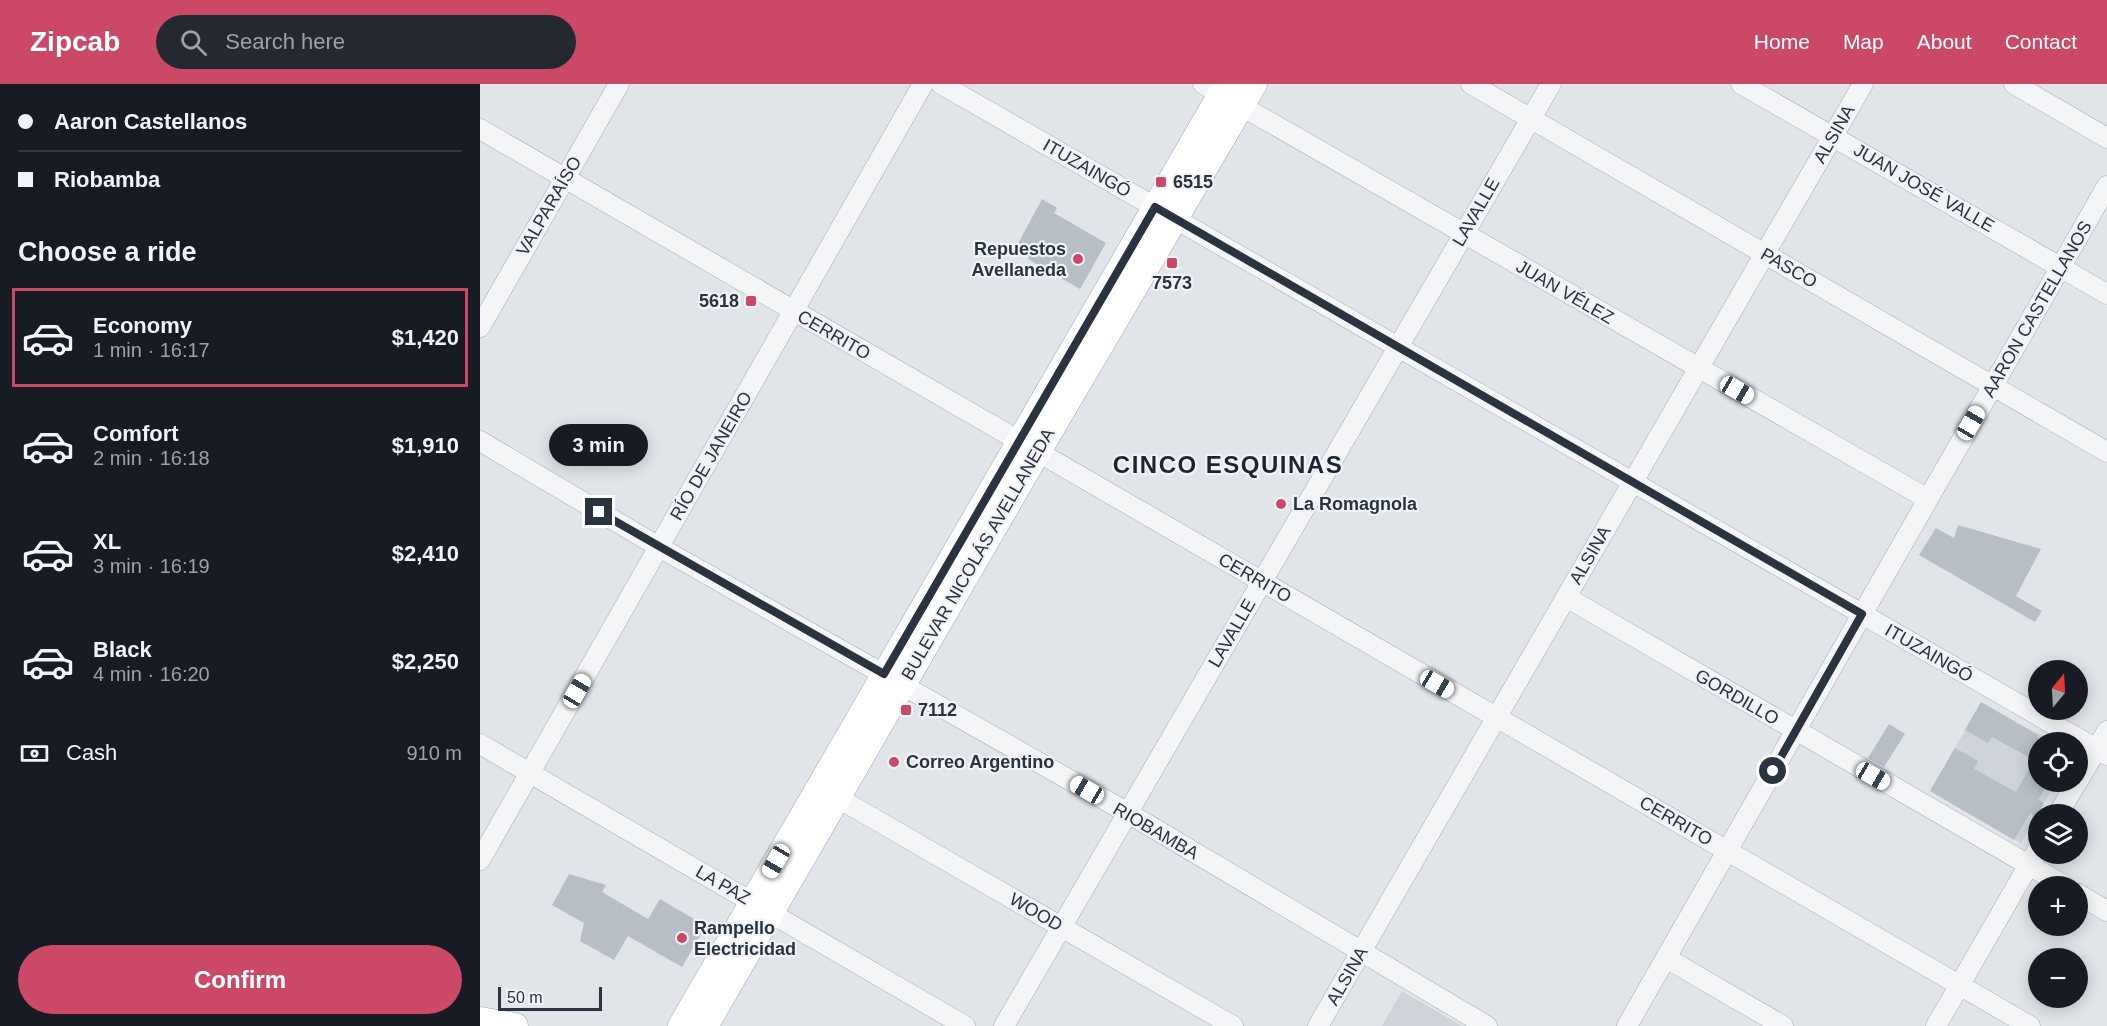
<!DOCTYPE html>
<meta charset="utf-8">
<style>
body{margin:0;font-family:Arial,sans-serif;background:#242831;color:#f1f3f6;height:100vh;display:flex;flex-direction:column;font-size:22px;white-space:nowrap}
*{box-sizing:border-box;margin:0}
p{font-size:20px;color:#9ea1a6}
.icon{flex:none;width:33px;height:33px;fill:none;stroke:currentColor;stroke-width:2;stroke-linecap:round;stroke-linejoin:round}
.map{position:relative;flex:1;overflow:hidden}
.details{display:flex;flex-direction:column;background:#171b24;width:480px}
.details>*{flex:none}
.top-card{display:grid;align-content:center;height:132px;padding:0 18px;background:#171b24}
.needle{width:39px;rotate:18deg}
.fabs{position:absolute;left:1548px;top:576px;display:grid;gap:12px}
.fabs a{display:grid;place-items:center;width:60px;height:60px;border-radius:50%;background:#171b24;box-shadow:0 3px 15px #0003;font-size:30px}
.scale{position:absolute;left:18px;bottom:15px;width:104px;box-sizing:border-box;padding-left:6px;border:3px solid #293440;border-top:0;font-size:16px;line-height:21px;white-space:nowrap;color:#293440;-webkit-text-stroke:4px #f0f3f7;paint-order:stroke}
.end{position:absolute;width:27px;height:27px;margin:-14px;border:8px solid #293440;background:#fff;box-shadow:0 0 0 3px #fff}
.from{border-radius:50%}
.bubble{position:absolute;height:42px;border-radius:21px;background:#171b24;box-shadow:0 3px 15px #0003;font-size:20px;font-weight:600;line-height:42px;text-align:center}
.car{position:absolute;width:18px;height:36px;margin:-18px -9px;border-radius:8px;box-shadow:0 0 4px 2px #0007;background:linear-gradient(#fff 24%,#345 0 40%,#fff 0 76%,#345 0 86%,#fff 0)}
.top-card b{display:flex;align-items:center;gap:21px;height:57px;font-size:22px}
.top-card b+b{border-top:2px solid #363941}
.top-card i{width:15px;height:15px;background:#f1f3f6}
ul{padding:0;list-style:none}
li{display:flex;align-items:center;gap:18px;height:99px;margin:0 12px 9px;padding:0 6px;border:3px solid transparent;border-radius:0px}
li div{flex:1}
li b{display:block;font-size:22px}
li em{font-style:normal;font-weight:600}
li.selected{border-color:#cc4867}
li>.icon{width:54px;height:54px;stroke-width:1.5}
h2{padding:0 18px;font-size:27px;line-height:72px}
.pay{display:flex;align-items:center;gap:15px;height:66px;padding:0 18px;font-size:22px}
.pay p{margin-inline-start:auto}
.action{display:flex;gap:12px;margin-top:auto;padding:12px 18px}
.action a{flex:1;height:69px;border-radius:36px;background:#cc4867;color:#fff;font-size:24px;font-weight:600;line-height:69px;text-align:center}
header{display:flex;align-items:center;gap:36px;box-sizing:border-box;height:84px;padding:0 30px;background:#cc4867;color:#fff}
header strong{font-size:28px}
nav{display:flex;gap:33px;margin-inline-start:auto;font-size:21px}
.search{width:420px;height:54px;background:#242831;display:flex;align-items:center;gap:15px;box-sizing:border-box;padding:0 21px;border-radius:33px;color:#9ea1a6;font-size:22px}
main{display:flex;flex:1;min-height:0}
.map>svg:first-child{display:block}
</style>
<header>
<strong>Zipcab</strong>
<div class="search"><svg class="icon" aria-label="search" viewBox="0 0 24 24"><circle cx="10" cy="10" r="6"/><path d="M15 15l6 6"/></svg>Search here</div>
<nav><a>Home</a><a>Map</a><a>About</a><a>Contact</a></nav>
</header>
<main>
<section class="details">
<div class="top-card">
<b><i class="from"></i>Aaron Castellanos</b>
<b><i></i>Riobamba</b>
</div>
<h2>Choose a ride</h2>
<ul>
<li class="selected"><svg class="icon" aria-label="car" viewBox="0 0 24 24"><path d="M5 17H2v-5l4-1 3-4h7l3 4 3 1v5h-3M9 17h6M6 11h13"/><circle cx="7" cy="17" r="2"/><circle cx="17" cy="17" r="2"/></svg><div><b>Economy</b><p>1 min · 16:17</p></div><em>$1,420</em></li>
<li><svg class="icon" aria-label="car" viewBox="0 0 24 24"><path d="M5 17H2v-5l4-1 3-4h7l3 4 3 1v5h-3M9 17h6M6 11h13"/><circle cx="7" cy="17" r="2"/><circle cx="17" cy="17" r="2"/></svg><div><b>Comfort</b><p>2 min · 16:18</p></div><em>$1,910</em></li>
<li><svg class="icon" aria-label="car" viewBox="0 0 24 24"><path d="M5 17H2v-5l4-1 3-4h7l3 4 3 1v5h-3M9 17h6M6 11h13"/><circle cx="7" cy="17" r="2"/><circle cx="17" cy="17" r="2"/></svg><div><b>XL</b><p>3 min · 16:19</p></div><em>$2,410</em></li>
<li><svg class="icon" aria-label="car" viewBox="0 0 24 24"><path d="M5 17H2v-5l4-1 3-4h7l3 4 3 1v5h-3M9 17h6M6 11h13"/><circle cx="7" cy="17" r="2"/><circle cx="17" cy="17" r="2"/></svg><div><b>Black</b><p>4 min · 16:20</p></div><em>$2,250</em></li>
</ul>
<div class="pay"><svg class="icon" aria-label="cash" viewBox="0 0 24 24"><path d="M3 7h18v10H3z"/><circle cx="12" cy="12" r="2"/></svg>Cash<p>910 m</p></div>
<div class="action"><a>Confirm</a></div>
</section>
<div class="map">
<svg width="1627" height="942" viewBox="0 0 1627 942">
<rect width="100%" height="100%" fill="#e1e5e9"/>
<path fill="#cfd4db" d="M1501 618 1572 658H1558V698H1576L1541 759 1450 707Z
M922 907 982 942H902Z"/>
<path fill="#b8bec6" d="M562 115 577 124 574 129 626 159 600 205 548 175 549 172 534 167Z
M1478 441 1561 465 1536 512 1562 527 1555 538 1439 471 1456 444 1474 454Z
M1501 618 1558 651V698H1569L1558 716 1564 719 1556 733 1550 729 1534 756 1450 707 1475 664 1498 677 1494 685 1536 708 1554 676 1512 653 1508 659 1485 646Z
M1409 640 1425 650 1404 683 1388 674Z
M89 790 126 801 122 808 168 835 180 815 226 842 202 883 148 852 134 876 100 857 104 839 72 821Z"/>
<g fill="none" stroke-linecap="round" stroke-linejoin="round">
<g stroke="#a6acb3" stroke-width="21">
<path id="minor" d="M461 0 1627 671
M723 0 1448 415
M991 0 1627 368
M1261 0 1627 210
M1534 0 1627 54
M0 45 1550 942
M0 243 139 0
M0 357 179 463 648 729 1007 942
M1086 513 1585 802
M0 660 485 942
M1598 697 1627 647
M358 714 753 942
M1578 730 1597 698
M0 776 443 0
M1598 810 1627 827
M1186 874 1303 942
M524 942 1071 0
M838 942 1383 0
M1147 942 1627 102
M1456 942 1558 765"/>
</g>
<g stroke="#a0aab5" stroke-width="27">
<path id="major" d="M0 936 35 942
M201 942 747 0
M225 942 557 369 774 0"/>
</g>
<use href="#minor" stroke="#f3f5f7" stroke-width="20"/>
<use href="#major" stroke="#fff" stroke-width="26"/>
</g>
<g fill="none" stroke-linecap="round" stroke-linejoin="round">
<path stroke="#293440" stroke-width="8" d="M119 428 404 590 675 123 1382 530 1293 687"/>
</g>
<g fill="#cc4867" stroke="#f0f3f7" stroke-width="2">
<rect x="675" y="92" width="12" height="12" rx="3"/>
<circle cx="598" cy="175" r="6"/>
<rect x="686" y="173" width="12" height="12" rx="3"/>
<rect x="265" y="211" width="12" height="12" rx="3"/>
<circle cx="801" cy="420" r="6"/>
<rect x="420" y="620" width="12" height="12" rx="3"/>
<circle cx="414" cy="678" r="6"/>
<circle cx="202" cy="854" r="6"/>
</g>
<g text-anchor="middle" dominant-baseline="central" stroke-width="4.5" stroke-linejoin="round" paint-order="stroke">
<g font-size="18" fill="#293440" stroke="#f0f3f7">
<text transform="translate(1354 50) rotate(-60)">ALSINA</text>
<text transform="translate(607 84) rotate(30)">ITUZAINGÓ</text>
<text transform="translate(1444 104) rotate(30)">JUAN JOSÉ VALLE</text>
<text transform="translate(69 122) rotate(-60)">VALPARAÍSO</text>
<text transform="translate(996 128) rotate(-60)">LAVALLE</text>
<text transform="translate(1309 184) rotate(30)">PASCO</text>
<text transform="translate(1085 208) rotate(30)">JUAN VÉLEZ</text>
<text transform="translate(1557 225) rotate(-60)">AARON CASTELLANOS</text>
<text transform="translate(354 251) rotate(30)">CERRITO</text>
<text transform="translate(231 372) rotate(-60)">RÍO DE JANEIRO</text>
<text transform="translate(498 470) rotate(-60)">BULEVAR NICOLÁS AVELLANEDA</text>
<text transform="translate(1110 471) rotate(-60)">ALSINA</text>
<text transform="translate(775 494) rotate(30)">CERRITO</text>
<text transform="translate(752 549) rotate(-60)">LAVALLE</text>
<text transform="translate(1449 569) rotate(30)">ITUZAINGÓ</text>
<text transform="translate(1257 613) rotate(30)">GORDILLO</text>
<text transform="translate(1196 737) rotate(30)">CERRITO</text>
<text transform="translate(676 747) rotate(30)">RIOBAMBA</text>
<text transform="translate(243 801) rotate(30)">LA PAZ</text>
<text transform="translate(556 828) rotate(30)">WOOD</text>
<text transform="translate(867 892) rotate(-60)">ALSINA</text>
</g>
<g font-size="18" font-weight="bold" fill="#293440" stroke="#f0f3f7" text-anchor="start">
<text x="693" y="98">6515</text>
<text x="586" y="165" text-anchor="end">Repuestos<tspan x="586" dy="21">Avellaneda</tspan></text>
<text x="692" y="199" text-anchor="middle">7573</text>
<text x="259" y="217" text-anchor="end">5618</text>
<text x="813" y="420">La Romagnola</text>
<text x="438" y="626">7112</text>
<text x="426" y="678">Correo Argentino</text>
<text x="214" y="844">Rampello<tspan x="214" dy="21">Electricidad</tspan></text>
</g>
<g font-size="24" font-weight="bold" letter-spacing="1.5" fill="#1b2531" stroke="#f0f3f7">
<text x="748" y="380">CINCO ESQUINAS</text>
</g>
</g>
</svg>
<div class="fabs">
<a><svg class="needle" viewBox="-14 -14 28 28"><path d="M0-13l5 13h-10z" fill="#e53935"/><path d="M0 13l5-13h-10z" fill="#9ea1a6"/></svg></a>
<a><svg class="icon" aria-label="locate" viewBox="0 0 24 24"><circle cx="12" cy="12" r="6"/><path d="M12 2v4M12 18v4M2 12h4M18 12h4"/></svg></a>
<a><svg class="icon" aria-label="layers" viewBox="0 0 24 24"><path d="M12 4l9 5-9 5-9-5zM3 14l9 5 9-5"/></svg></a>
<a>+</a>
<a>−</a>
</div>
<div class="scale">50 m</div>
<i class="end from" style="left:1293px;top:687px"></i>
<i class="end" style="left:119px;top:428px"></i>
<div class="bubble" style="left:69px;top:340px;width:99px">3 min</div>
<i class="car" style="left:1257px;top:306px;rotate:120deg"></i>
<i class="car" style="left:1491px;top:339px;rotate:30deg"></i>
<i class="car" style="left:957px;top:600px;rotate:120deg"></i>
<i class="car" style="left:97px;top:607px;rotate:30deg"></i>
<i class="car" style="left:1393px;top:692px;rotate:120deg"></i>
<i class="car" style="left:607px;top:706px;rotate:300deg"></i>
<i class="car" style="left:296px;top:777px;rotate:210deg"></i>
</div>
</main>
